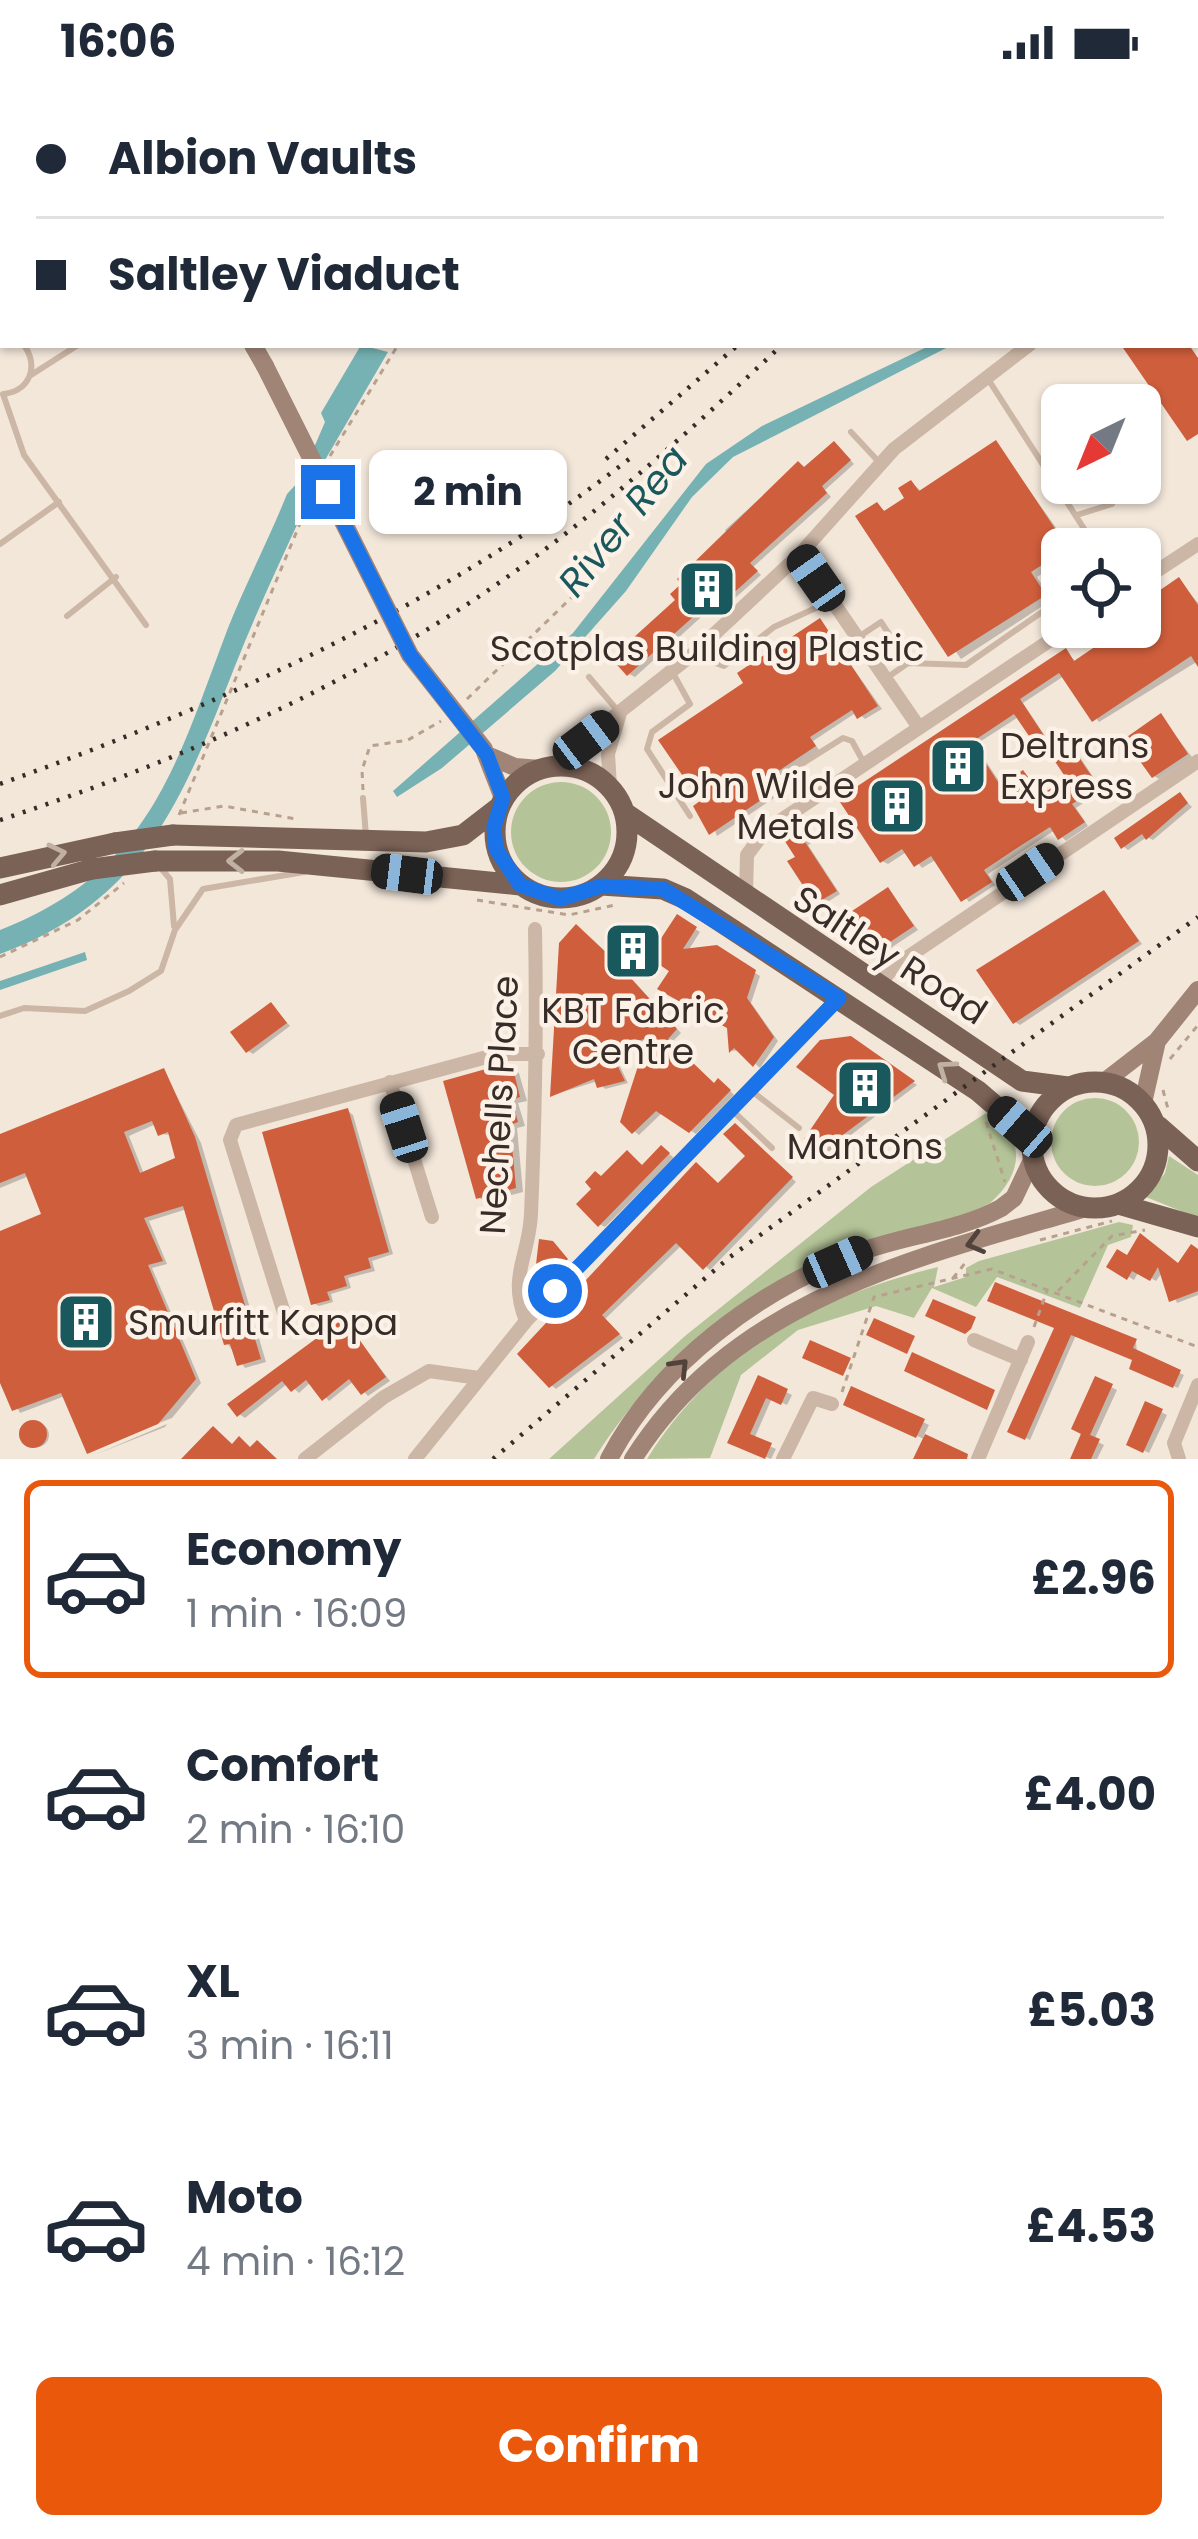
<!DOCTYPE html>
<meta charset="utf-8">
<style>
body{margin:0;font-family:Poppins,sans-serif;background:#f2f2f3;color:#1f2937;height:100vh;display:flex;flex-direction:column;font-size:45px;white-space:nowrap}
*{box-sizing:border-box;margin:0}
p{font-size:39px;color:#747a83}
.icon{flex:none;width:66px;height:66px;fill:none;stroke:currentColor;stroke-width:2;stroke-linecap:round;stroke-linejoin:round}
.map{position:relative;height:1375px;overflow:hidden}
.details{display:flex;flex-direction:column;background:#fff;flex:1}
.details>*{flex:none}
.top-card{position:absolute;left:0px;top:0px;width:1200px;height:264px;box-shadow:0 3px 9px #0004;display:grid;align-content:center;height:264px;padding:0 36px;background:#fff}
.needle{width:78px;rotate:223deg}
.fabs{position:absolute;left:1041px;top:300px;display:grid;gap:24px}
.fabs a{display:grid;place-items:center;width:120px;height:120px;border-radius:18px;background:#fff;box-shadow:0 3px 9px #0004;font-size:60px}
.end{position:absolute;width:54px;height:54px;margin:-27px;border:15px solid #1a73e8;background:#fff;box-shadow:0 0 0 6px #fff}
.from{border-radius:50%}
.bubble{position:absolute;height:84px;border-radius:18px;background:#fff;box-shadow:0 3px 9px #0004;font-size:39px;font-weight:700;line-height:84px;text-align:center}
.car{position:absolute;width:36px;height:72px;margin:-36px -18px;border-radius:15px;box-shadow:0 0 9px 3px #0007;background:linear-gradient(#222 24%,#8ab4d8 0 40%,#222 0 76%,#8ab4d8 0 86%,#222 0)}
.top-card b{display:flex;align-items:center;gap:42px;height:114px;font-size:45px}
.top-card b+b{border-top:3px solid #e0e1e3}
.top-card i{width:30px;height:30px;background:#1f2937}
ul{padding:21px 0 0;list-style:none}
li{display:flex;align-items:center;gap:36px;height:198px;margin:0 24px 18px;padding:0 12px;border:6px solid transparent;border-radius:18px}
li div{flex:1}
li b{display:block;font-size:45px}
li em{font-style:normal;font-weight:700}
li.current{border-color:#ea580c}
li>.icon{width:108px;height:108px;stroke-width:1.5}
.cta{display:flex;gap:24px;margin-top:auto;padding:24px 36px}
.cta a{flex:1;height:138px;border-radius:18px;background:#ea580c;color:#fff;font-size:48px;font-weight:700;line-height:138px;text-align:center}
.status{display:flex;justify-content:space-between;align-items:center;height:84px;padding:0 60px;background:#fff;direction:ltr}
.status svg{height:33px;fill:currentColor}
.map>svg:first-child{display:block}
</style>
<div class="status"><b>16:06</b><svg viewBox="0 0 49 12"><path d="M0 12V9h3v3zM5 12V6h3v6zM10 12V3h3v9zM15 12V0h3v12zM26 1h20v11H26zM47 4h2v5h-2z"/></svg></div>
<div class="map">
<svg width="1198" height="1375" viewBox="0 0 1198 1375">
<rect width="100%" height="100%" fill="#f3e7da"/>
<path fill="#b5c498" d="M511 748a50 50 0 1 1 100 0a50 50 0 1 1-100 0Z
M1051 1058a44 44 0 1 1 88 0a44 44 0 1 1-88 0Z
M986 1029C1028 1052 1023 1091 990 1119 947 1141 896 1147 850 1164 742 1205 656 1278 594 1375H549L685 1252 871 1103Z
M1169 1072 1198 1091V1134L1146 1113 1165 1089Z
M1119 1138 1133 1141 1131 1153 1108 1161 1080 1224 997 1193 976 1223 932 1204 914 1234 876 1222 798 1246 741 1291 710 1374 647 1375C714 1267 818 1212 938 1183L934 1203 966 1193V1184L979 1177Z"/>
<path fill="#76b1b3" d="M361 261 388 268 307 407 302 430C279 480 255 531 235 582 183 714 145 817 0 870V846C150 788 176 681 228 544 246 499 269 455 287 410L300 396 325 338 321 329Z
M931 261H952L733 373 692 413 626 507 555 587 442 684 397 713 393 707 573 549 706 380 762 342Z
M85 868 87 876 0 906V897Z"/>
<path fill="#0003" fill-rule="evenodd" d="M141 0H182L177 3Z
M291 0H323L325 3H286Z
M673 0H795L670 3Z
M0 1 3 7 0 35Z
M3 83V211L0 213V85Z
M996 359 1071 465H1062V477L1037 493 1052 516 961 575 860 433 877 421 887 429 908 415 912 399 922 408Z
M839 364 854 380 825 406 831 413 753 483 761 491 716 531 709 526 635 593 629 590 729 451 725 446 798 380 804 383Z
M1179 496 1198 519V577L1099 638 1064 592 1023 619 1049 658 1061 650 1067 654 1102 706 1076 724 1088 742 1066 757 1055 746 988 790 995 801 969 818 937 775 922 784 908 767 888 780 882 777 842 716 1066 568 1076 578 1129 543H1140V536ZM1020 632 1044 669H1053L1070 694 1043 713 1023 689 1003 703 975 661Z
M820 537 882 625 865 635 857 628 813 657 819 666 765 701 774 714 717 752 704 718 748 599Z
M1161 633 1192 673 1159 695 1154 692Z
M1180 711 1192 723 1153 756 1147 753 1128 766 1123 762Z
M804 739 818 755 808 761 840 810 823 821 799 773Z
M889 807 918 846 886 867 880 864Z
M1104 809 1142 860 1020 941 1015 938Z
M678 834 700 848 688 867 716 864 760 892 751 919 778 957 760 984 740 966 732 967 730 943 653 873 631 894 681 949 671 959 715 1002 724 1000 734 1011 696 1050 663 1028 639 1051 634 1047 649 957 613 968 628 999 605 1005 598 997 553 1011 611 875 658 865Z
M272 921 290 942 253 970 248 967Z
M857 958 917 1001 827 1069 821 1065Z
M511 984 519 989 527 1017 518 1019 525 1042 517 1044 523 1108 486 1118 478 1113Z
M164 987 201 1059 266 1278 245 1284 227 1259 187 1125 149 1137 167 1180 152 1184 201 1299 172 1334 90 1366 65 1312 20 1329 0 1291V1150L45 1132 29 1092 0 1104V1053ZM156 1040 160 1050 172 1051 179 1075 144 1090 129 1052Z
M348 1027 353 1031 393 1170 372 1177 375 1187 348 1194 351 1204 331 1210 333 1218 319 1222 313 1219Z
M741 1046 796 1098 710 1186 682 1161 605 1235 623 1254 556 1305 551 1301 522 1270 749 1072Z
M667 1068 674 1074 605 1143 599 1140 595 1105 602 1094 644 1084Z
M542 1159 551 1160 568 1179 537 1213Z
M1198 1168V1211L1177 1219 1163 1187 1156 1197 1139 1187 1134 1196 1110 1182 1128 1175 1180 1182Z
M344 1238 390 1297 368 1312 354 1297 329 1317 311 1298 299 1309 288 1299 245 1334 239 1330Z
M1057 1243 1136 1258 1137 1269 1184 1291 1178 1304 1133 1283 1136 1276 1076 1251 1030 1356 1011 1347Z
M760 1295 792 1311 787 1321 772 1314 754 1355 776 1365 771 1375 731 1358Z
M1097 1296 1117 1306 1094 1356 1104 1361 1097 1375H1073Z
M847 1320 923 1338 929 1341 923 1353 968 1373 938 1375 921 1367 926 1356Z
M1147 1321 1167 1331 1149 1369 1129 1359Z
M25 1351a12 12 0 1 1 24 0a12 12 0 1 1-24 0Z
M167 1340 165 1343 94 1371Z"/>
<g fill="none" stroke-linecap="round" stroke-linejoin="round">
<path stroke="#76b1b3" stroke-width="15" d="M538 3 539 0"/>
</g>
<path fill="#cf5e3c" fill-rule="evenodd" d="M1121 261H1189L1198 274V350L1187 357Z
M996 356 1068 464 1031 488 1046 511 948 573 855 432 877 418 884 427 904 414 898 404 911 396 919 407Z
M834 357 851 376 822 402 827 409 750 479 758 487 709 531 703 524 627 592 611 574 675 516 670 510 681 500 677 495 798 377 804 383Z
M1179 493 1198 521V583L1191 572 1092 638 1059 589 1020 615 1047 656 1061 647 1099 703 1072 720 1085 738 1058 756 1050 743 1020 762 984 786 992 798 961 818 931 772 914 783 902 765 880 779 838 715 1066 564 1074 577 1124 543H1140V520ZM1014 630 1042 671 1048 667 1066 694 1041 711 1023 686 1000 701 972 658Z
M820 534 878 622 857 635 852 626 810 653 816 662 762 698 770 710 709 751 693 722 700 717 658 656 743 599 737 589Z
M1161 629 1188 670 1152 694 1124 655Z
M1180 708 1188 719 1146 756 1142 750 1121 765 1114 754Z
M804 736 814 751 805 758 837 807 815 820 787 777 795 773 781 751Z
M888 803 914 842 878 866 852 827Z
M1104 806 1139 857 1013 940 976 886Z
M677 830 697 843 683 865 717 861 756 886 747 914 774 953 753 983 734 964 729 969 727 944 657 905 669 887 646 872 627 890 677 945 668 955 714 999 718 994 731 1006 689 1049 656 1027 632 1050 620 1038 647 954 610 966 625 997 597 1004 594 995 550 1013 559 859 576 840 610 872 638 844 656 862Z
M271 918 287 939 246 969 230 948Z
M851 952 915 997 820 1068 804 1055 834 1011 796 983 820 956Z
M500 981H512L520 1013 512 1016 518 1038 510 1041 516 1104 476 1115 443 997Z
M164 984 195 1053 261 1275 237 1282 230 1260 224 1261 183 1122 144 1134 163 1177 148 1181 196 1295 158 1340 87 1370 61 1309 12 1327 0 1299V1147L41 1130 25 1089 0 1099V1050ZM152 1037 158 1052 168 1048 175 1074 140 1089 124 1048Z
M348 1024 389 1168 368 1174 371 1184 344 1192 347 1202 327 1208 330 1216 311 1221 262 1048Z
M735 1039 793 1093 703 1186 676 1159 602 1231 620 1250 549 1304 517 1270 696 1078 718 1099 745 1072 723 1050Z
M661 1061 670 1069 598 1143 576 1120 591 1105 585 1098 595 1087 601 1092 627 1066 642 1081Z
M1140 1149 1178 1179 1191 1160 1198 1165V1207L1169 1218 1158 1183 1150 1197 1132 1187 1127 1196 1106 1183 1117 1165 1127 1171Z
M539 1155 553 1157 568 1175 532 1214Z
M995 1198 1137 1255 1133 1264 1181 1286 1173 1304 1129 1285 1132 1276 1071 1251 1025 1356 1007 1348 1054 1244 987 1217Z
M933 1215 976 1233 971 1245 965 1250 925 1232Z
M344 1234 386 1293 361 1311 349 1295 322 1317 306 1296 291 1308 282 1297 237 1333 227 1320Z
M874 1234 915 1252 907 1270 866 1251Z
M810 1256 851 1274 843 1292 802 1274Z
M912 1268 995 1306 987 1326 904 1287Z
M758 1291 788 1305 781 1321 766 1314 750 1350 772 1359 765 1375 727 1359Z
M1095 1292 1113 1300 1090 1351 1100 1355 1091 1375H1070L1081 1350 1071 1345Z
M851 1302 925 1335 916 1354 843 1321Z
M1145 1317 1163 1325 1143 1369 1126 1361Z
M19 1350a14 14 0 1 1 28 0a14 14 0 1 1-28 0Z
M213 1342 232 1360 239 1352 250 1363 257 1356 277 1375H181Z
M925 1350 968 1370 967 1375H913Z"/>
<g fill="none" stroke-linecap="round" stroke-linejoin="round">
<path stroke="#b8a08f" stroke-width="3" stroke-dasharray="6 6" stroke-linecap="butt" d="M26 0 31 3
M553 3 555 0
M330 372 398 261
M467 615 572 513
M363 706 362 686 370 662 408 656 441 637
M181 729 224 722 296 735
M179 731 311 413
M477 816 569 831 615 821
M0 873 78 836 124 799
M1170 975 1198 941
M1163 1006 1168 1025
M986 1038 1005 1098
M1040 1156 1112 1137
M953 1194 966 1178
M1058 1207 1112 1152 1145 1146
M1034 1243 1047 1207
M842 1308 874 1213 992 1185 1198 1263"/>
<path stroke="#ccb6a5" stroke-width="6" d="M202 3 207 0
M250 3 255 0
M361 3V0
M1164 3 1168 0
M1197 86H1198
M0 222 3 220
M0 253H3
M25 261H51
M31 291 78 261
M988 295 1097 465
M3 310 24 371 146 541
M4 310C30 306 39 283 24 261
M851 348 878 377
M1077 431 1112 420
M0 460 59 418
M67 532 116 493
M860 552 881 538 908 579
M696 572 724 582 774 543 829 518
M674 591 690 620 652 648 647 665 690 732
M589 593 618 627
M888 593 908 579 966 581 1062 514
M792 686 843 654 852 657 864 679
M363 714 366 752
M159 782 170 795 174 842
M0 932 24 924 85 927 129 907 161 887 175 846 203 805 304 788
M753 1008 799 1044
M734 1028 772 1064"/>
<path stroke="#ccb6a5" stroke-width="14" d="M496 0 501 3
M589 3 592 0
M0 66 3 64
M1197 166 1198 165
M800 470 918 642
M1140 498 1198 460
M551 682 693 570 800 470 894 365 1029 261
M610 703 608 670 620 629
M746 810 747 771 765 747 1070 543
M877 902 896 881 1198 677
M390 998 432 1133
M284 1229 230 1056 236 1041 498 970H538
M526 1237 839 913
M974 1256 1021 1276
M305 1375 384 1313 429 1287 479 1294
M415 1375 526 1237C508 1191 529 1174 531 1130 535 1035 537 940 535 845
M783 1375 813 1314 832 1320
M978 1375 1028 1258
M1179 1375 1174 1359 1198 1301"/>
<path stroke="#a08576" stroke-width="18" d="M50 0 53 3
M76 0 78 3
M101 0 103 3
M253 261 265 282
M485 668 503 714
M487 671 515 683 540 685
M1104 998 1157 957 1198 906
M1143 1019 1157 957
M609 1375C659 1279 760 1205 860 1168 906 1151 958 1147 1001 1124L1014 1114 1033 1074
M633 1375C735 1214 916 1174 1086 1124"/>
<path stroke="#7b6256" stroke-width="21" d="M495 748a66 66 0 1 1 132 0a66 66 0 1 1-132 0Z
M625 729 1022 997 1068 1003
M173 751 426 758 463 751 498 724
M155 777H278L520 801
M0 784 115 759
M601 801 663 805 686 815 978 1007 1020 1043 1032 1062
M0 811 92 785
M1032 1061a63 63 0 1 1 126 0a63 63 0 1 1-126 0Z
M1158 1042 1198 1077
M1118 1120 1198 1143"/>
<path stroke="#372c27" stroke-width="4.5" stroke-dasharray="3 9" stroke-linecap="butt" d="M1012 3 1015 0
M1058 3 1062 0
M606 375 738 261
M0 700C226 619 443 521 633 372
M0 736C153 686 304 622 441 537 565 460 676 360 782 261
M493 1375 730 1173 1198 833"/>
<path stroke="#a08576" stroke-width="18" d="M265 282 410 571 484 665"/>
<path stroke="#7b6256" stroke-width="21" d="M115 759 173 751
M92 785 155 777"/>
</g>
<defs><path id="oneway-chevron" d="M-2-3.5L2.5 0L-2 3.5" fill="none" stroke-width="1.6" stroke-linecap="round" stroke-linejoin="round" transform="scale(3)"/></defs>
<g stroke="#c1b1a5">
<use href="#oneway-chevron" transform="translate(57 770) rotate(-12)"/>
<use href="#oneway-chevron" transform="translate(236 777) rotate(180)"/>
<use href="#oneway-chevron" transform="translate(946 985) rotate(-145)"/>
</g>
<g stroke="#51423b">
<use href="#oneway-chevron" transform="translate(975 1159) rotate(165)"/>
<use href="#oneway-chevron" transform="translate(680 1283) rotate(-46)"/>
</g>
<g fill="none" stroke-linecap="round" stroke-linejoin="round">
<path stroke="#1a73e8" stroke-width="15" d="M328 408 410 571 487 671 503 714 494 743 496 765 520 801 560 815 601 802 663 805 839 914 555 1207"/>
</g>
<defs>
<g id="building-square" transform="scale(3)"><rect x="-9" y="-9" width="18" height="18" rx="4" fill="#19585c" stroke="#fbf1e6"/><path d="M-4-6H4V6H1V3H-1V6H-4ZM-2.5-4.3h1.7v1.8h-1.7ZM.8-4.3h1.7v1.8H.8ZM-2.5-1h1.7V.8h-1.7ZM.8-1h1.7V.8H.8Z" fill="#fff"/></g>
</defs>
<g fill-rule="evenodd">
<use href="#building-square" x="707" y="505"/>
<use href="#building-square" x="958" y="682"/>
<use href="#building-square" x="897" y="722"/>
<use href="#building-square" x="633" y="867"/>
<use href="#building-square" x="865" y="1004"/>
<use href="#building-square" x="86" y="1238"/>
</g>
<g text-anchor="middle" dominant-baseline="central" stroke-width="9" stroke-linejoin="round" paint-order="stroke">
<g font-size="36" fill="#372c27" stroke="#fbf1e6">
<text x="707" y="564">Scotplas Building Plastic</text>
<text x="1000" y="661" text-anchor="start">Deltrans<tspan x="1000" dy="41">Express</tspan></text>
<text x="855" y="701" text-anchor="end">John Wilde<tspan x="855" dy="41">Metals</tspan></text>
<text x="633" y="926">KBT Fabric<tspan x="633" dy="41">Centre</tspan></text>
<text x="865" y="1062">Mantons</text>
<text x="128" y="1238" text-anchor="start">Smurfitt Kappa</text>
</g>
<g font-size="36" fill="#372c27" stroke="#fbf1e6">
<text transform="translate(890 871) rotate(33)">Saltley Road</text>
<text transform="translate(499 1021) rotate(-87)">Nechells Place</text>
</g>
<g font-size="39" font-style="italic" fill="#19585c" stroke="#fbf1e6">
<text transform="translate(623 437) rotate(-51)">River Rea</text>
</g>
</g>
</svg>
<div class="fabs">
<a><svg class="needle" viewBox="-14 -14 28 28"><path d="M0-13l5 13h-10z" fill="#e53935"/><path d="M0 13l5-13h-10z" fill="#747a83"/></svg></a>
<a><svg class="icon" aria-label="locate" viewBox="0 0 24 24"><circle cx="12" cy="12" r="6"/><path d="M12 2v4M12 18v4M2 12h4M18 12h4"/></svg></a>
</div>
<i class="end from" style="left:555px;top:1207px"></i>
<i class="end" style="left:328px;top:408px"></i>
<div class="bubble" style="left:369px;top:366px;width:198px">2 min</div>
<i class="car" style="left:816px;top:494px;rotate:325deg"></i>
<i class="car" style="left:586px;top:656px;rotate:53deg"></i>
<i class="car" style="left:1030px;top:788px;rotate:56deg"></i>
<i class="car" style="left:407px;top:790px;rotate:277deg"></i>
<i class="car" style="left:404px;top:1043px;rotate:342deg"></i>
<i class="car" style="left:1020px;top:1043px;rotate:311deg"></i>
<i class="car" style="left:838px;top:1178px;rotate:66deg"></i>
<div class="top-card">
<b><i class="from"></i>Albion Vaults</b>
<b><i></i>Saltley Viaduct</b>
</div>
</div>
<section class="details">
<ul>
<li class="current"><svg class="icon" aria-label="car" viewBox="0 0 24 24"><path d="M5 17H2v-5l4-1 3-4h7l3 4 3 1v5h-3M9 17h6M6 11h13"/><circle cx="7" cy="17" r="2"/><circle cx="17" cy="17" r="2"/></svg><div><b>Economy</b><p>1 min · 16:09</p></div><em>£2.96</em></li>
<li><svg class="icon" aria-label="car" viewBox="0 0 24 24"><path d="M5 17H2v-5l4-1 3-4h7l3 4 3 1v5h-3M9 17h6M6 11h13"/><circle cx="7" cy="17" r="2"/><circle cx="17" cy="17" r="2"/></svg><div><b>Comfort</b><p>2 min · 16:10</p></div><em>£4.00</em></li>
<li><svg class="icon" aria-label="car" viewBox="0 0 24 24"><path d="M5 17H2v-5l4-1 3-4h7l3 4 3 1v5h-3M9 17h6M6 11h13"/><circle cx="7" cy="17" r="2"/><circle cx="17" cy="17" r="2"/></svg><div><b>XL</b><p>3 min · 16:11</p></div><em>£5.03</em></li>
<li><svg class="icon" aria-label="car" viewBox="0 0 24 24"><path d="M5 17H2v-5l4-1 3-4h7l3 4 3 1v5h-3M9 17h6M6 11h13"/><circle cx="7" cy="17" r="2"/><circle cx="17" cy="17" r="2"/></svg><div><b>Moto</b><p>4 min · 16:12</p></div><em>£4.53</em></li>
</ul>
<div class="cta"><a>Confirm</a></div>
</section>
